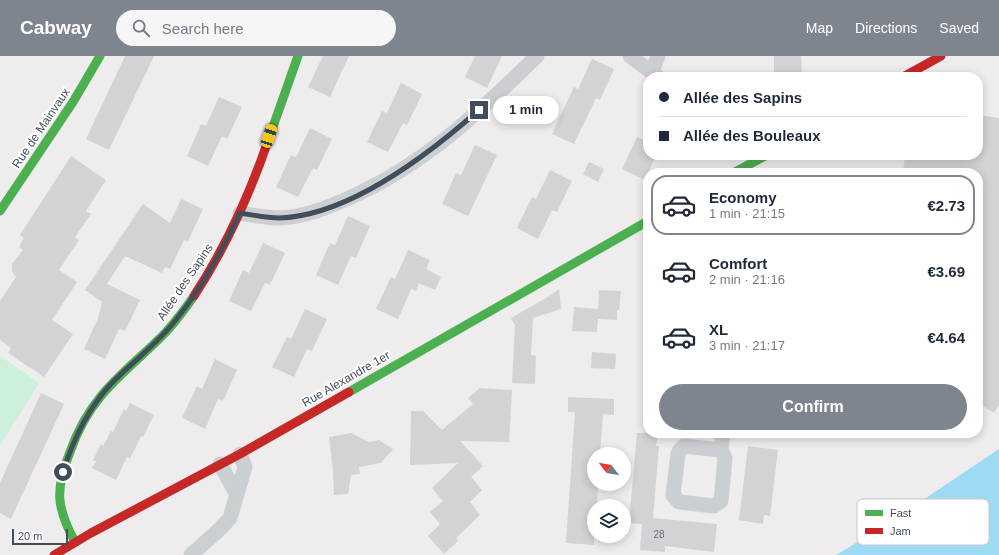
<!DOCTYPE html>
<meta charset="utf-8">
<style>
body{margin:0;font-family:Helvetica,sans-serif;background:#f6f6f7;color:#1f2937;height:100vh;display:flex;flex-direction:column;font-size:15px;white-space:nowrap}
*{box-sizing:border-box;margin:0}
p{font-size:13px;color:#747a83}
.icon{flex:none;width:22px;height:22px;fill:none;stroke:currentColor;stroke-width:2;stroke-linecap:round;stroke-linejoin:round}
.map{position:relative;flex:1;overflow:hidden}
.panel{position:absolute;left:643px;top:112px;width:340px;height:270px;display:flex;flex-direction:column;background:#fff;border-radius:16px;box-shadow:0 2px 10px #0003}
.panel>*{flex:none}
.guide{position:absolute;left:643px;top:16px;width:340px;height:88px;border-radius:16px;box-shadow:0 2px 10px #0003;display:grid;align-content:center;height:88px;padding:0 16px;background:#fff}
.needle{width:26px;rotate:301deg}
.fabs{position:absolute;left:587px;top:391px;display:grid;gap:8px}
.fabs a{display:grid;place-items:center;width:44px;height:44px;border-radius:50%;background:#fff;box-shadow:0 2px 10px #0003;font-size:20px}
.scale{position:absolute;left:12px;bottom:10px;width:56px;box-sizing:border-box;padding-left:4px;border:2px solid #424d5b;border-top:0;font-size:11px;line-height:14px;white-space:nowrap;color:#424d5b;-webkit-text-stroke:3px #fff;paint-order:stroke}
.end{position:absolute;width:18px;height:18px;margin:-9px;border:5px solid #424d5b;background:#fff;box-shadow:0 0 0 2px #fff}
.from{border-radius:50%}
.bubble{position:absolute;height:28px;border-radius:14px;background:#fff;box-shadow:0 2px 10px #0003;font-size:13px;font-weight:700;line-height:28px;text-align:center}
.car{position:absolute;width:12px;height:24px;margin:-12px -6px;border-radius:5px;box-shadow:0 0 3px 1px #0007;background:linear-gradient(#f5c518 24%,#345 0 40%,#f5c518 0 76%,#345 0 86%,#f5c518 0)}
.guide b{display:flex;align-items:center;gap:14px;height:38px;font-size:15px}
.guide b+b{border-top:1px solid #e0e1e3}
.guide i{width:10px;height:10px;background:#1f2937}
ul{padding:7px 0 0;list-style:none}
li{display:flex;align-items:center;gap:12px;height:60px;margin:0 8px 6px;padding:0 8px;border:2px solid transparent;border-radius:16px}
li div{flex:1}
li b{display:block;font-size:15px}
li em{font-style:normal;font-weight:700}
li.on{border-color:#7e858e}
li>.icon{width:36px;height:36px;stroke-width:1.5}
.action{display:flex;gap:8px;margin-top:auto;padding:8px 16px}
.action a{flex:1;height:46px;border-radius:24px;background:#7e858e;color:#fff;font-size:16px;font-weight:700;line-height:46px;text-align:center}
header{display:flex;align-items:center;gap:24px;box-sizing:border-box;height:56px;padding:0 20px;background:#7e858e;color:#fff}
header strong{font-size:19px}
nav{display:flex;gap:22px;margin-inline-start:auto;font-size:14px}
.search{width:280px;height:36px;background:#f6f6f7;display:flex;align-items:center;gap:10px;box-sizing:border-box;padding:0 14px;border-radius:22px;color:#747a83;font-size:15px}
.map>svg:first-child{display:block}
</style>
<header>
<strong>Cabway</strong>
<div class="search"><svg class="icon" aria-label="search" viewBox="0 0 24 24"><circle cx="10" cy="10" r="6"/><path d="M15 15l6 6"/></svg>Search here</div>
<nav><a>Map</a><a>Directions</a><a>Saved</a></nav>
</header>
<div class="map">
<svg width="999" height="499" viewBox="0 0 999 499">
<rect width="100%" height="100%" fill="#eeecec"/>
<path fill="#cdf0dd" d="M0 300 39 327 0 390Z"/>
<path fill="#9ddaf3" d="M999 393V499H836L881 472Z"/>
<path fill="#d3d3d5" d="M125 0H154L109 94 86 83Z
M323 0H349L330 41 308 31Z
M475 0H502L487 32 465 21Z
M774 0H801L802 17 774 19Z
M592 3 614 13 600 44 596 42 574 88 552 78 574 31 578 33Z
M401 27 422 38 407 69 403 67 388 96 367 86 382 55 387 57Z
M219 41 242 51 227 83 222 80 208 110 187 100 201 68 206 70Z
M978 59 999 62V349L994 357 978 347V117H903L905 99 929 101 930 99H978Z
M310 72 332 83 317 114 313 112 298 141 276 131 291 99 296 101Z
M637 81 648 86V99H656L645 124 622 113Z
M475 89 497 99 468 160 442 148 456 117 461 119Z
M71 100 106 124 86 155 91 158 75 181 79 184 59 214 77 226 52 264 73 278 44 321 8 297 11 292 0 284V245L16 221 12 215V208L23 194 19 191 24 182 20 179Z
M589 106 604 113 598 126 583 118Z
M550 114 572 125 557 156 552 154 538 183 517 172 532 141 536 143Z
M181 143 203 153 188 185 184 184 170 213 165 211 162 217 125 200 107 228 140 244 125 275 119 273 105 303 84 293 98 262 102 246 85 234 143 148 170 167Z
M348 160 370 170 356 202 351 200 338 229 316 219 330 187 335 189Z
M263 187 285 197 270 229 265 227 251 255 229 245 243 214 249 217Z
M408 194 430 204 426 213 441 221 435 234 419 227 416 235 411 233 398 263 376 253 391 221 395 223Z
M559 233 561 253 533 262 531 299 536 300 535 328 512 327 515 268H514L511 262 546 242Z
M599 234 621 235 619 254H617V264L598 263 597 276 572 275 574 251 598 253Z
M305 253 327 263 312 295 307 293 294 321 272 311 287 281 291 283Z
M592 296 616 298 615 313 591 312Z
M215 303 237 314 223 345 218 343 205 373 182 362 197 330 202 333Z
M480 332 512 334 509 386 460 385 483 410 471 421 482 434 470 446 480 459 456 482 458 485 444 498 428 480 440 468 430 456 443 445 432 432 458 407 410 409 411 355H423L442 374 473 348 468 342Z
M41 337 64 348 11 463 0 457V427Z
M568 341 614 343V359L603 358 600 398H594V428H598L597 450H594V489L566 487 575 356H568Z
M130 347 154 359 143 381 141 380 130 403 127 401 116 424 92 412 96 405 93 404 101 388 103 390 111 375 113 376 124 353 126 355Z
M351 377 369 386 379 384 393 393 381 407 359 411 360 418 351 419 348 438 334 439 333 416 329 381Z
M637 377H658L656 390H659L653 462 717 468 714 496 665 490V496L640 494 642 468 629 467Z
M748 390 778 394 770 460 764 459 763 468 739 464Z"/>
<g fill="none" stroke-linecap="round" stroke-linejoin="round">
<path stroke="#cccfd2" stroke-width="15" d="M630 0 658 21
M652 16 658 0
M240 157C253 159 266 162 279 162 304 161 327 152 349 142 422 110 481 55 537 0
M721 394 684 390 680 394 678 398 673 439 679 446 714 450 721 445 725 402 721 394 723 377
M220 408 237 439
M191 499 221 472 230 462 245 411 240 398"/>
<path stroke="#4caf50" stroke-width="9" d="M269 82 298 0
M733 117 767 99
M0 155 73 46 100 0
M349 336 648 165
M75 486C56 451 55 433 70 396 77 376 87 357 101 340 120 317 145 298 166 276 176 265 185 253 194 240"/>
<path stroke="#c62828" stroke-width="9" d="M903 21 941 0
M194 240C226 191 250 138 269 82
M54 499 91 477 240 398 349 336"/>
</g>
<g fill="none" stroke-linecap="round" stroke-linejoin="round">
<path stroke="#424d5b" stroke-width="5" d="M63 416C73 384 87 354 110 329 131 307 156 289 175 265 202 232 222 195 240 157 253 159 266 162 279 162 349 160 429 98 479 54"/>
</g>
<g text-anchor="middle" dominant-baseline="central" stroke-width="4" stroke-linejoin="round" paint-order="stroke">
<g font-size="10" fill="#68717c">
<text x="659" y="478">28</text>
</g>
<g font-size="12" fill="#424d5b" stroke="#fff">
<text transform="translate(41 72) rotate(-56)">Rue de Mainvaux</text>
<text transform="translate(185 226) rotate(-56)">Allée des Sapins</text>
<text transform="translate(346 323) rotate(-30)">Rue Alexandre 1er</text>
</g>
</g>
<rect x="857" y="443" width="132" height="46" rx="6" fill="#fff" stroke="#c6cace" stroke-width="1"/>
<rect x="865" y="454" width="18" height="6" fill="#4caf50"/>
<rect x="865" y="472" width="18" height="6" fill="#c62828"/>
<g font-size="11" fill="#424d5b">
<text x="890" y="461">Fast</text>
<text x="890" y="479">Jam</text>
</g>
</svg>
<div class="fabs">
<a><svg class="needle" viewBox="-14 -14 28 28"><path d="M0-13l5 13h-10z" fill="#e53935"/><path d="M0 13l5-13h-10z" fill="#747a83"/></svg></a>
<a><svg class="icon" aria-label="layers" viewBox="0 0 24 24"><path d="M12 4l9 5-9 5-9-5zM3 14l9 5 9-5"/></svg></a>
</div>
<div class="scale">20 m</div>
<i class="end from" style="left:63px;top:416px"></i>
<i class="end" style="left:479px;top:54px"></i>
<div class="bubble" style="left:493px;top:40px;width:66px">1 min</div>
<i class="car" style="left:269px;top:80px;rotate:19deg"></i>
<div class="guide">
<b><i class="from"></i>Allée des Sapins</b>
<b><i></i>Allée des Bouleaux</b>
</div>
<section class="panel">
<ul>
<li class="on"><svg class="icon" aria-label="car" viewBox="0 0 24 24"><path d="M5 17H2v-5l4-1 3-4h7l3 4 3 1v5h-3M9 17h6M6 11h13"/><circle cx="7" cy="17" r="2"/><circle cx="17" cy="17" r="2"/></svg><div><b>Economy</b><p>1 min · 21:15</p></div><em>€2.73</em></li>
<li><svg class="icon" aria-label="car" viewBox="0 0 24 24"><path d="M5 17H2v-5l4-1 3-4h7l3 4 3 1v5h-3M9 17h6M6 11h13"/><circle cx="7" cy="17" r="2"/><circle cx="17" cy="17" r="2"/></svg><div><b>Comfort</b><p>2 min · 21:16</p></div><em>€3.69</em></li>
<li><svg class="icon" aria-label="car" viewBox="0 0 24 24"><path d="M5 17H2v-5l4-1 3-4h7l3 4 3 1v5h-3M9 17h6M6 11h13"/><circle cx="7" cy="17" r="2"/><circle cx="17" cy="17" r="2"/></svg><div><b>XL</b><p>3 min · 21:17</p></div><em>€4.64</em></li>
</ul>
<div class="action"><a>Confirm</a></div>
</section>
</div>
